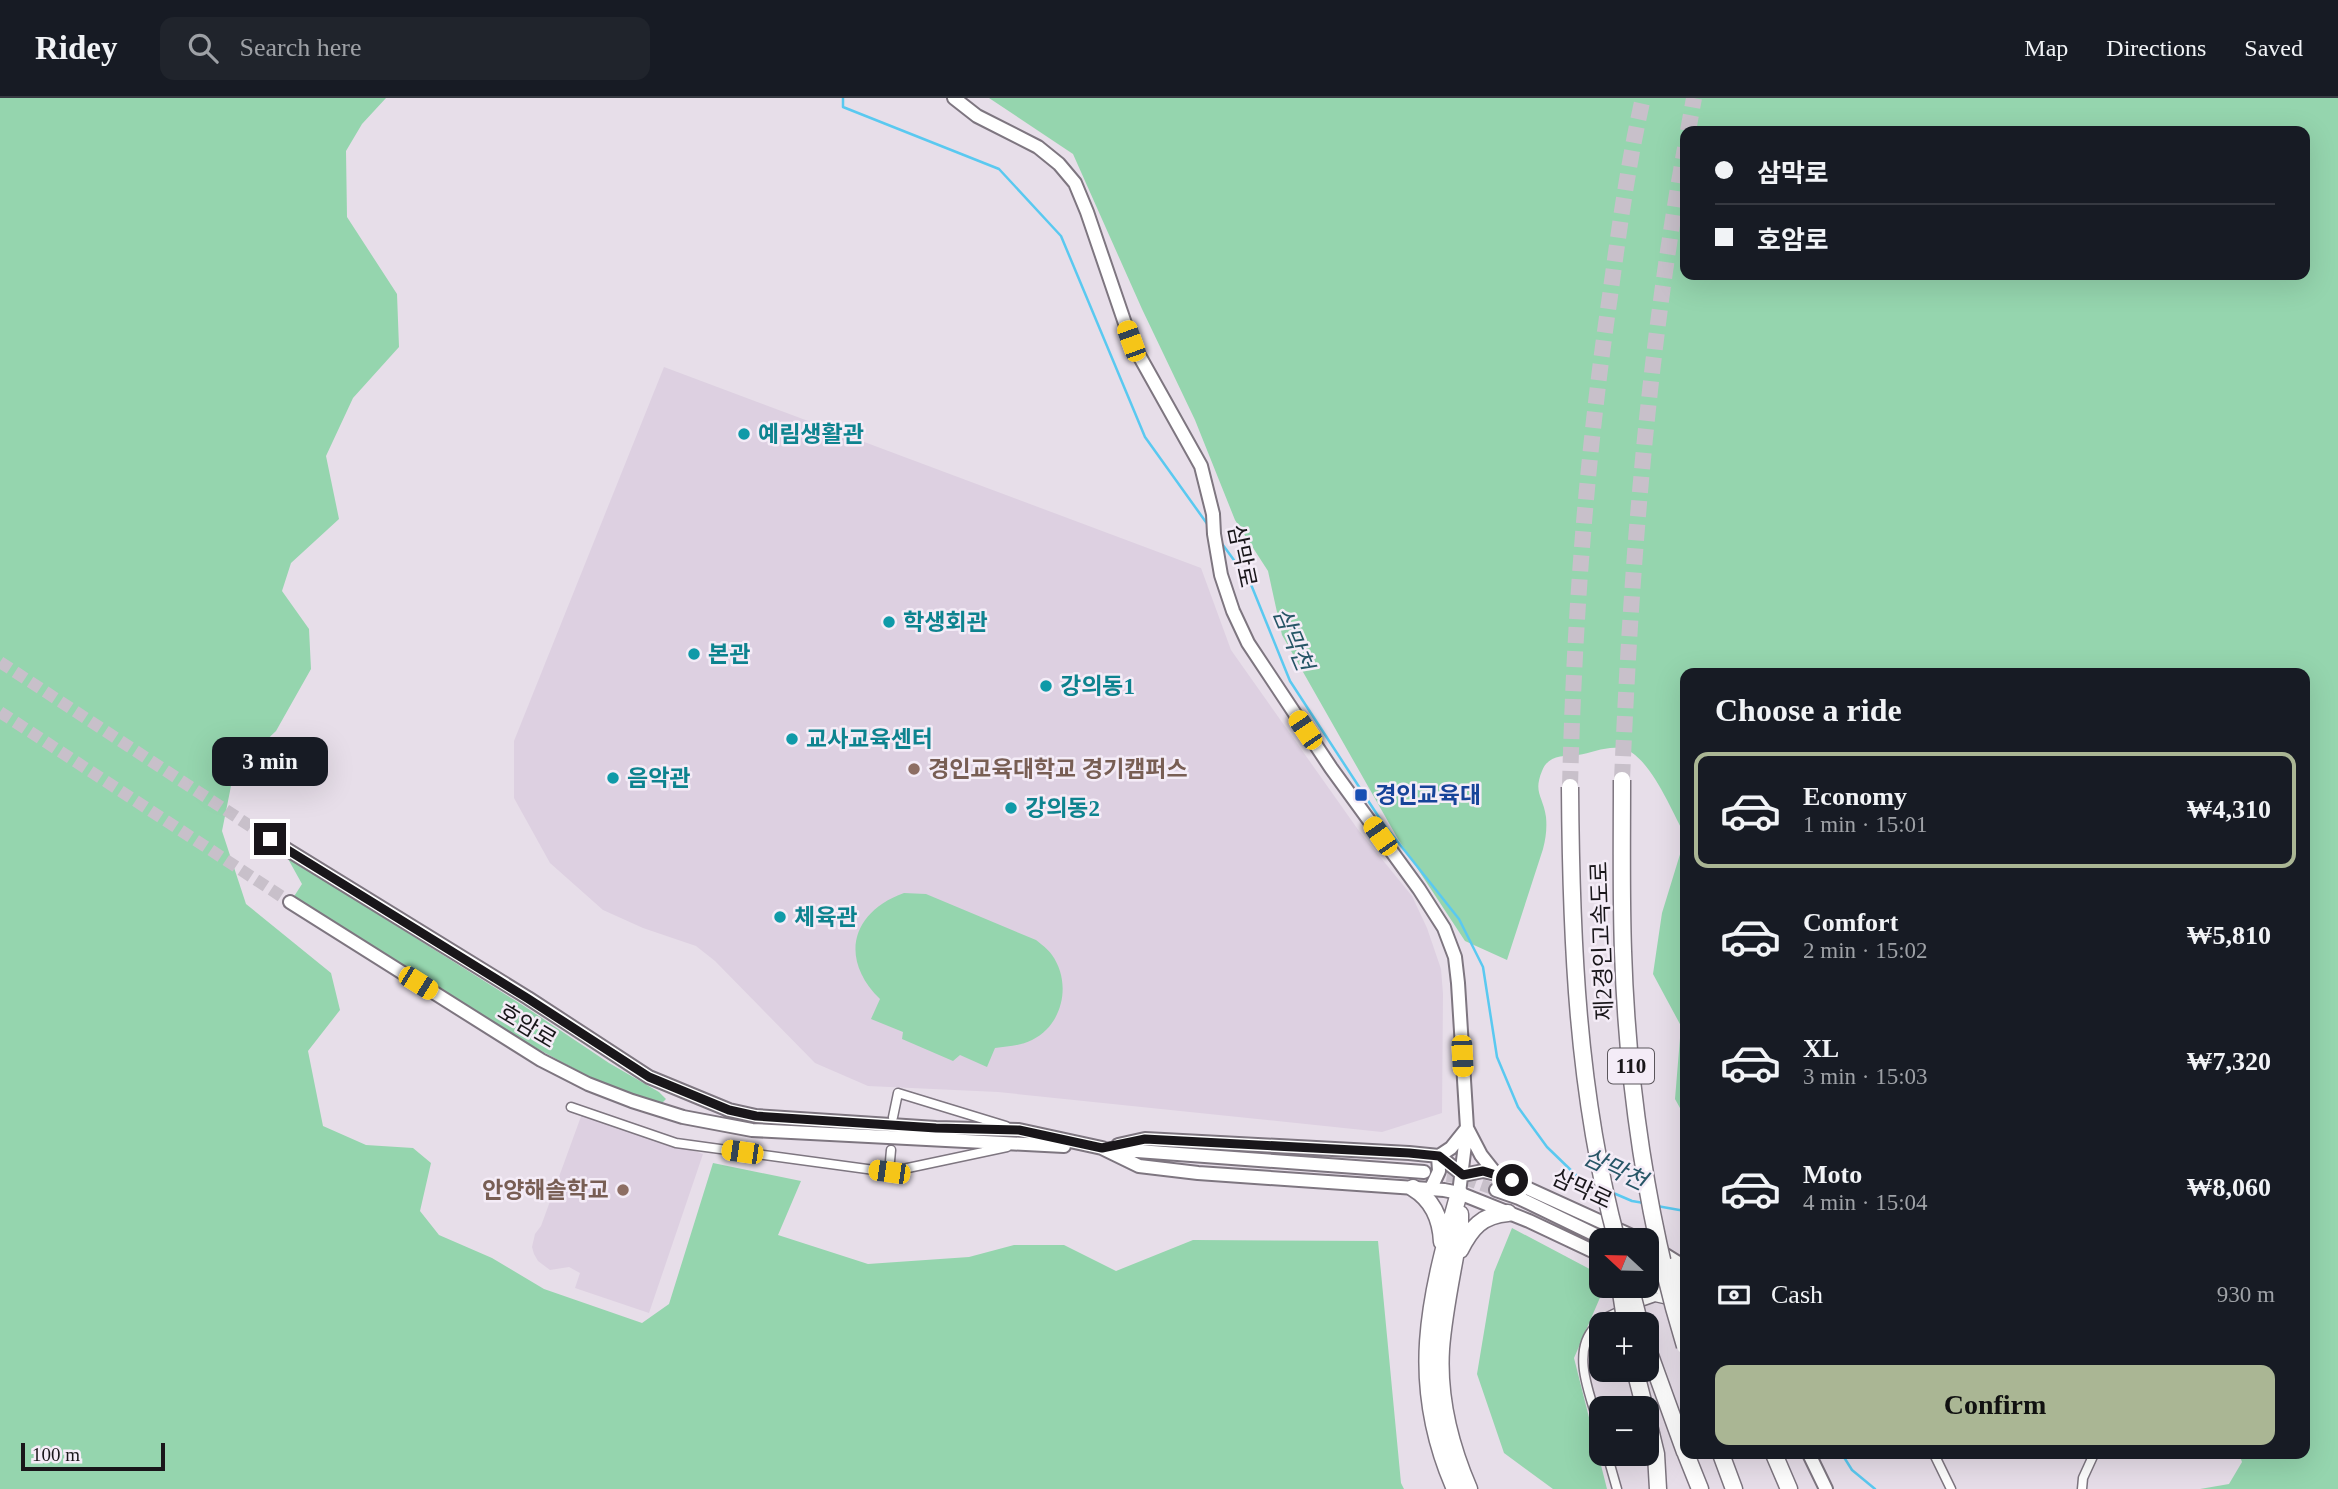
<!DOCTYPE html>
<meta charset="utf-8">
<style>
body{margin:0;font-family:"Times New Roman","Noto Sans KR",serif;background:#20242c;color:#f1f3f6;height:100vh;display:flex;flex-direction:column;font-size:26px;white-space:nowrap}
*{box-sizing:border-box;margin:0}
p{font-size:23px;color:#9ea1a6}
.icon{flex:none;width:38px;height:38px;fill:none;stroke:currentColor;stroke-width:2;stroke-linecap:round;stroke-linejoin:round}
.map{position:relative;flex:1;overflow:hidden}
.details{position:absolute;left:1680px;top:570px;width:630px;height:791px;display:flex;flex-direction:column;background:#171b24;border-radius:14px;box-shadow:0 7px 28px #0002}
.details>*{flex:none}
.hud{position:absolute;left:1680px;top:28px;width:630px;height:154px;border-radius:14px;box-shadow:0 7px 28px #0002;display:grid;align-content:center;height:154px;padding:0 35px;background:#171b24}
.needle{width:46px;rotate:292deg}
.tools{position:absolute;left:1589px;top:1130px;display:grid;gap:14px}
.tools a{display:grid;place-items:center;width:70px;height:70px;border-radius:14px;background:#171b24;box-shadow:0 7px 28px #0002;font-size:35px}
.scale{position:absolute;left:21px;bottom:18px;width:144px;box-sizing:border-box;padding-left:7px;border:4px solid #19161a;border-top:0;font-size:19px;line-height:24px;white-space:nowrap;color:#19161a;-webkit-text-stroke:5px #f4ecf7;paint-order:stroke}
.end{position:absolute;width:32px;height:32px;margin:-16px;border:9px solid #19161a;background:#fff;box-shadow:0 0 0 4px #fff}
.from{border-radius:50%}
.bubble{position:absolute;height:49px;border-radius:14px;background:#171b24;box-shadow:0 7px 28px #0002;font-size:23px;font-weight:600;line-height:49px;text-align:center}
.car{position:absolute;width:21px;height:42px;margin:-21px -10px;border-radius:9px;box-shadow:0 0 5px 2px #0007;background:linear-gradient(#f5c518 24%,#345 0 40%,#f5c518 0 76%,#345 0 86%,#f5c518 0)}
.hud b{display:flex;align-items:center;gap:24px;height:66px;font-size:26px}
.hud b+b{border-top:2px solid #363941}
.hud i{width:18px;height:18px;background:#f1f3f6}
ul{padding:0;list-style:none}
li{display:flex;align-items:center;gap:21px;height:116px;margin:0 14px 10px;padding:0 21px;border:4px solid transparent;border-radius:14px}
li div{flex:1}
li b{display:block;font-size:26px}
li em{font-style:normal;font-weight:600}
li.current{border-color:#aab694}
li>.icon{width:63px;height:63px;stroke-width:1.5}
h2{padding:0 35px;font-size:32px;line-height:84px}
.pay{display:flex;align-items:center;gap:18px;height:77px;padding:0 35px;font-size:26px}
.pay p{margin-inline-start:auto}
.button{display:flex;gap:14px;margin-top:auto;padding:14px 35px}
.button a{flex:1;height:80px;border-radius:14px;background:#aab694;color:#111;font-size:28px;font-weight:600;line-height:80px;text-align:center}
header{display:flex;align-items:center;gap:42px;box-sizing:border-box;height:98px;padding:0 35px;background:#171b24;border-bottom:2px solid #363941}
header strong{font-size:33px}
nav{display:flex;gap:38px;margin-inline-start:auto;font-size:24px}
.search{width:490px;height:63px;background:#20242c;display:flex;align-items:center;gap:18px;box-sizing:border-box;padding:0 24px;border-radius:14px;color:#9ea1a6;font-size:26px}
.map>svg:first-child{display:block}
</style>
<header>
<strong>Ridey</strong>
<div class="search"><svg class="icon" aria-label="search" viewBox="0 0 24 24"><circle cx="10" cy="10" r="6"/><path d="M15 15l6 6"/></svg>Search here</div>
<nav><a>Map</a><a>Directions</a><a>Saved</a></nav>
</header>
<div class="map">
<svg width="2338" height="1391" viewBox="0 0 2338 1391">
<rect width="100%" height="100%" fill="#e7dee9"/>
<path fill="#ddd0e1" d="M664 269 1201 470 1231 552 1359 733 1412 798 1427 830 1441 871 1443 896 1442 1015 1382 1034 998 994 868 988 815 965 715 863 696 848 643 830 603 812 550 765 514 700V643Z
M583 1013 703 1056 649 1215 575 1190 580 1175 569 1169 550 1172 538 1163 534 1156 532 1149 535 1136 541 1128Z"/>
<path fill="#95d5ae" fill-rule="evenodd" d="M0 0H386L362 26 346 53 347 119 397 196 399 249 353 300 326 358 339 421 291 465 282 493 309 531 311 571 276 633 234 673 222 733 246 806 331 875 340 912 308 953 323 1028 366 1047 413 1050 431 1065 420 1113 439 1137 492 1160 544 1191 642 1225 669 1206 713 1065 801 1083 778 1137 868 1166 969 1159 1014 1147H1064L1116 1173 1193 1142 1378 1143 1401 1385 1404 1391H0Z
M989 0H2338V1391H2200L2229 1386 2242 1364 2239 1356H2305V576H1685V737C1672 714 1648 653 1620 650 1606 648 1591 655 1578 657 1563 658 1548 657 1542 673 1533 695 1543 698 1546 719 1547 730 1546 740 1543 751L1507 862 1465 843 1398 741 1282 537 1268 473 1235 422 1195 322 1142 211 1073 56ZM2305 33V177H1685V33Z
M1685 740V1019L1675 1001 1681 928 1653 876 1662 815Z
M287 759 524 908 609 965 659 994 666 1001 663 1004C636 1005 597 983 573 970 477 920 386 858 293 800L302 786Z
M904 795 926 796 1036 842C1041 846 1048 851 1052 857 1072 885 1063 927 1032 942 1020 948 1008 948 995 950L987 969 960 957 953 963 902 941 903 934 871 921 880 901C839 861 851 814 904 795Z
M1512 1130 1601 1177V1188H1605L1574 1260 1607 1391H1553L1504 1355 1477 1276 1494 1174Z"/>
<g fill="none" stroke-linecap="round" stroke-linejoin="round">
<path stroke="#5ac9f0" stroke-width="2.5" d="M843 0V9L999 71 1061 138 1145 339 1208 427
M1220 443 1250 484 1290 583 1382 724 1459 821 1483 869 1497 959 1518 1009 1547 1049 1578 1079 1598 1088
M1611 1094 1632 1103 1644 1105
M1657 1108 1685 1113
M1842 1356 1852 1372 1875 1391"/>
<path stroke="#c8c0ca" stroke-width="12" stroke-dasharray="12 6" stroke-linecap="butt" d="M0 564 270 741
M0 614 290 804
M1429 1075 1462 1080 1496 1092"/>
<path stroke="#c8c0ca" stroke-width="16" stroke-dasharray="16 8" stroke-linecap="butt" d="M1688 33 1694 0
M1622 682C1631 470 1647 259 1685 50
M1570 689C1574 524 1586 361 1610 198 1619 132 1628 65 1643 0"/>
<g stroke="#7e7680" stroke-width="11">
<path id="street" d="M571 1009 676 1045 889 1074 1007 1049
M893 1019 898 995 1006 1028
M889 1074 891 1052
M1635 1206 1655 1199 1673 1203
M1601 1334C1593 1303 1569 1256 1595 1229 1603 1220 1613 1216 1623 1212
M1607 1356 1617 1391
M1934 1356 1951 1391
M2082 1391 2083 1380 2094 1356"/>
</g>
<g stroke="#7e7680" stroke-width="16">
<path id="secondary" d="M954 0 977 18 1038 49 1059 66 1075 85 1087 114 1131 243 1201 368 1213 416 1214 436 1221 477 1233 513 1248 545 1331 670 1419 791 1444 830 1455 859 1458 885 1467 1030 1459 1095
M270 741 528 900 649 979 729 1012 756 1018 936 1030 1019 1032 1102 1050 1139 1068 1198 1075 1444 1092 1459 1095 1529 1123 1601 1157
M290 804 541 962 588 986 632 1003 683 1019 752 1032 1064 1048
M1118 1047 1145 1041 1409 1055 1439 1058 1463 1077
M1110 1051 1424 1074
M1439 1058 1451 1050 1467 1030 1481 1057 1496 1076
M1463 1077 1483 1073 1496 1076 1643 1143
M1431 1090 1439 1073 1438 1058
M1496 1092 1519 1100 1608 1143
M1656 1151 1685 1169
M1647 1163 1668 1176
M1647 1181 1685 1207
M1809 1356 1826 1391"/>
</g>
<g stroke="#7e7680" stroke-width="19">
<path id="highway" d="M1413 1090C1433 1102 1441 1122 1442 1144
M1460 1116V1129C1454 1169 1444 1210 1441 1251 1438 1299 1450 1347 1469 1391
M1460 1152C1471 1130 1482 1117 1508 1115
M1647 1249 1685 1354
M1635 1272 1645 1311
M1647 1319 1656 1356 1658 1391
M1686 1356 1700 1391
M1721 1356 1734 1391
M1774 1356 1789 1391
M1455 1391C1408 1284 1429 1202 1459 1095"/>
</g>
<use href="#street" stroke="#fff" stroke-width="8"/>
<use href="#secondary" stroke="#fff" stroke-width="12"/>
<use href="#highway" stroke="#fff" stroke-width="16"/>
<g stroke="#7e7680" stroke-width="19" stroke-linecap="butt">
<path id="highway-bridge" d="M1622 682C1622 739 1621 796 1623 853 1627 983 1647 1124 1685 1248
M1570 689C1571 841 1577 995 1617 1143
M1674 1168 1685 1199
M1620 1188 1626 1227
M1630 1188 1640 1227"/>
</g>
<use href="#highway-bridge" stroke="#fff" stroke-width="16"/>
</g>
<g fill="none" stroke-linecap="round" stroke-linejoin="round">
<path stroke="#19161a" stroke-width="9" d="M270 741 527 900 649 979 729 1012 756 1018 936 1030 1019 1032 1102 1050 1145 1041 1409 1055 1439 1058 1463 1077 1483 1073 1512 1082"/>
</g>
<g fill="#0f9aa8" stroke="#f4ecf7" stroke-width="2.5">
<circle cx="744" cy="336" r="7"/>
<circle cx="889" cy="524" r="7"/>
<circle cx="694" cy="556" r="7"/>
<circle cx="1046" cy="588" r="7"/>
<circle cx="792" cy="641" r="7"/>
<circle cx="613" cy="680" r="7"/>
<circle cx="1011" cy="710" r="7"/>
<circle cx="780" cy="819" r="7"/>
</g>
<g fill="#8d6e63" stroke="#f4ecf7" stroke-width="2.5">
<circle cx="914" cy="671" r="7"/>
<circle cx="623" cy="1092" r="7"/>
</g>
<rect fill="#1a4fb4" stroke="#f4ecf7" stroke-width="2.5" x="1354" y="690" width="14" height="14" rx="3.5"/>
<g text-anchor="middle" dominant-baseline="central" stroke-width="5" stroke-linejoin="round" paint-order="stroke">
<rect fill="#f4ecf7" stroke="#5b565c" stroke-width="2" x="1608" y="950.5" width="46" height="35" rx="5"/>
<g font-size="21" font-weight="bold" fill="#19161a">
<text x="1631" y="968">110</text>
</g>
<g font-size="23" font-weight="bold" fill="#0d838f" stroke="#f4ecf7" text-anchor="start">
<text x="758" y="336">예림생활관</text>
<text x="903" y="524">학생회관</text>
<text x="708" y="556">본관</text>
<text x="1060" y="588">강의동1</text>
<text x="806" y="641">교사교육센터</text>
<text x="627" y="680">음악관</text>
<text x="1025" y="710">강의동2</text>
<text x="794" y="819">체육관</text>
</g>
<g font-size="23" fill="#19161a" stroke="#f4ecf7">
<text transform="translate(1242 458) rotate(78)">삼막로</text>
<text transform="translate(1602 843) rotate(-92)">제2경인고속도로</text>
<text transform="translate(527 928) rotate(31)">호암로</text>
<text transform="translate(1582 1091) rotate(25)">삼막로</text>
</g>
<g font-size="23" font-weight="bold" fill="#785e54" stroke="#f4ecf7" text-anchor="start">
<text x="928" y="671">경인교육대학교 경기캠퍼스</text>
<text x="609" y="1092" text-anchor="end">안양해솔학교</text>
</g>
<g font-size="23" font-weight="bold" fill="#164399" stroke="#f4ecf7" text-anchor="start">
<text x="1375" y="697">경인교육대</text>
</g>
<g font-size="24" font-style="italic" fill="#265566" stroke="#f4ecf7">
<text transform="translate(1293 541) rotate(67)">삼막천</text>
<text transform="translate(1615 1071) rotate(25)">삼막천</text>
</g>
</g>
</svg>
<div class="tools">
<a><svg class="needle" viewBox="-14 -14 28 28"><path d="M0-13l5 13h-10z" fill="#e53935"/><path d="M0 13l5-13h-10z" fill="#9ea1a6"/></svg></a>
<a>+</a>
<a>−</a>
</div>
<div class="scale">100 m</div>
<i class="end from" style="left:1512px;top:1082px"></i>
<i class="end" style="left:270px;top:741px"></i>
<div class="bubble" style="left:212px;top:639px;width:116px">3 min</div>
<i class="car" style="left:1131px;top:243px;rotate:340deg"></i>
<i class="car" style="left:1305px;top:632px;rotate:326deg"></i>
<i class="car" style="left:1380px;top:738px;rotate:325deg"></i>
<i class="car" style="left:418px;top:885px;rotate:122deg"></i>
<i class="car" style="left:1462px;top:958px;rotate:177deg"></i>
<i class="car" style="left:742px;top:1054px;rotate:278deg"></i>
<i class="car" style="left:889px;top:1074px;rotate:278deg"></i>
<div class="hud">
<b><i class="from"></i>삼막로</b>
<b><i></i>호암로</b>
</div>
<section class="details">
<h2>Choose a ride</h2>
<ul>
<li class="current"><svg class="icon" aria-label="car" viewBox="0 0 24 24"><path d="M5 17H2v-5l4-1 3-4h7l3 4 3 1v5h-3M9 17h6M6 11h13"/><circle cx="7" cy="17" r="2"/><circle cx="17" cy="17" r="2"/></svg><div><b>Economy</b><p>1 min · 15:01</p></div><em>₩4,310</em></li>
<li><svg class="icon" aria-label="car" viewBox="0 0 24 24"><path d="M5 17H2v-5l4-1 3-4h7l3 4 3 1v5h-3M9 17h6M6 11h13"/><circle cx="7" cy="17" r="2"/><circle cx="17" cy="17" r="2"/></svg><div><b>Comfort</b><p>2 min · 15:02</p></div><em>₩5,810</em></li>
<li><svg class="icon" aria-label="car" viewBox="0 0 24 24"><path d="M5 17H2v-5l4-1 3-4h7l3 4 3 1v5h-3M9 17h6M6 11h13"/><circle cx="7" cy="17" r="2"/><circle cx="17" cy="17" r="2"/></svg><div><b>XL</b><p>3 min · 15:03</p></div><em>₩7,320</em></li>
<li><svg class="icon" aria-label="car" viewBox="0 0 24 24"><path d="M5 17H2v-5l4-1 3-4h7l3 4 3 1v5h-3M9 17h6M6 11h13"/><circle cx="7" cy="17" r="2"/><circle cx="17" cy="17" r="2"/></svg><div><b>Moto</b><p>4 min · 15:04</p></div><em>₩8,060</em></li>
</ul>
<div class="pay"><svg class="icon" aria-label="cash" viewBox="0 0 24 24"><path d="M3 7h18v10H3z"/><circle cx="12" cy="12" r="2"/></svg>Cash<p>930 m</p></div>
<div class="button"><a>Confirm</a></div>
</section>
</div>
